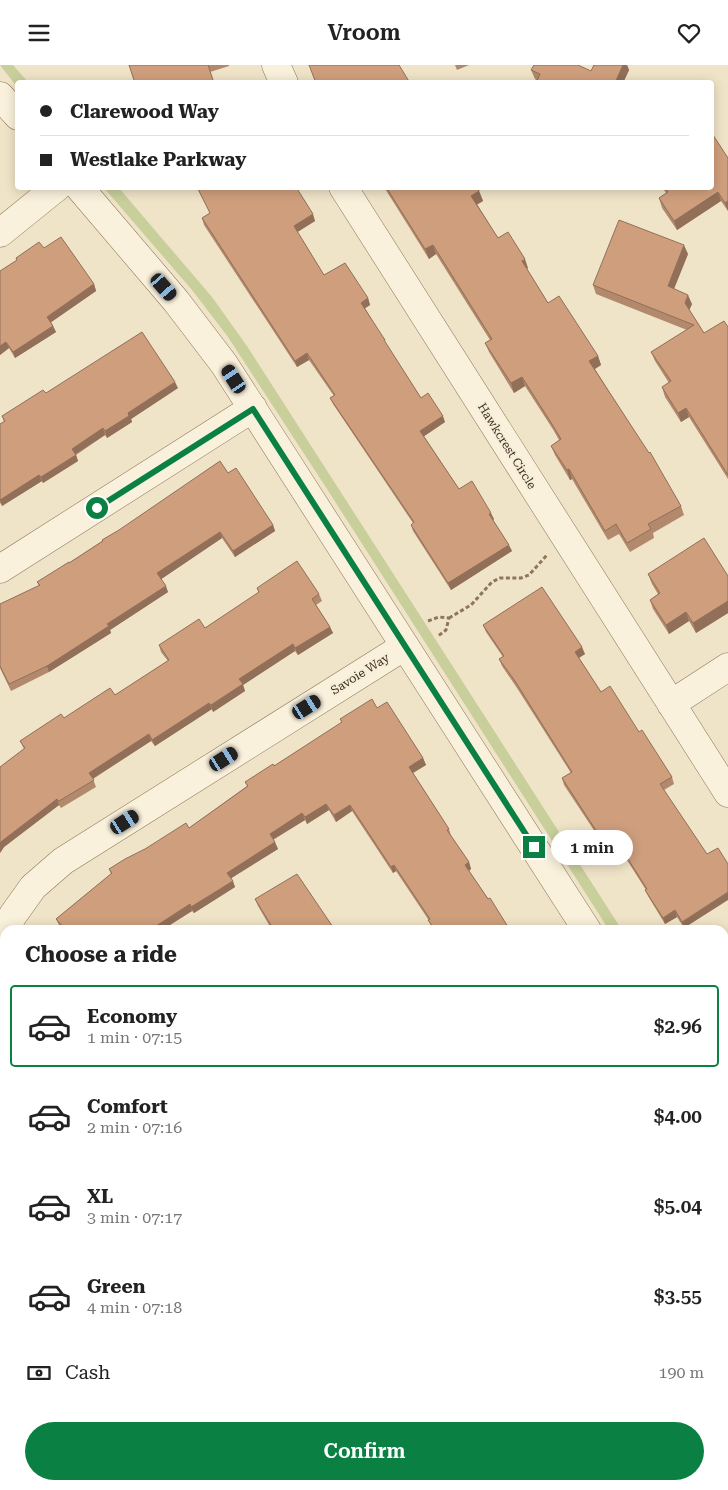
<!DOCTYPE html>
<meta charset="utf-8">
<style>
body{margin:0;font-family:"Roboto Serif",serif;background:#f6f6f6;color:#222;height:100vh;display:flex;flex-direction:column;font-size:19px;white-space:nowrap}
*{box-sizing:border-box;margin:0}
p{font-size:16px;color:#767676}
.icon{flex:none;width:28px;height:28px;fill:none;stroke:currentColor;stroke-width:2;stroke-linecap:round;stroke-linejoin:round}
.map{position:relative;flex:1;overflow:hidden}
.panel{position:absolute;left:0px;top:860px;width:729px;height:565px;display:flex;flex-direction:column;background:#fff;border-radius:15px 15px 0 0;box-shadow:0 2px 12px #0003}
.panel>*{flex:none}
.guide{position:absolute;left:15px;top:15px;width:699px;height:110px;border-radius:5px;box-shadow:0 2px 12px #0003;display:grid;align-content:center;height:110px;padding:0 25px;background:#fff}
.end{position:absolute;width:22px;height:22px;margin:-11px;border:6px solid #0b8043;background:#fff;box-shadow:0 0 0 2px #fff}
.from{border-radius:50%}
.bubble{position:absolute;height:35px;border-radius:18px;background:#fff;box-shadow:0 2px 12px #0003;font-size:16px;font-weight:600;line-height:35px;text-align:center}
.car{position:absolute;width:15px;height:30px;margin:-15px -8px;border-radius:6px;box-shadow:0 0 4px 1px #0007;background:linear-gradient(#222 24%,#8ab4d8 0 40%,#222 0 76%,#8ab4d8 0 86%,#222 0)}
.guide b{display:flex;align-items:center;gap:18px;height:48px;font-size:19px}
.guide b+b{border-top:1px solid #e0e0e0}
.guide i{width:12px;height:12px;background:#222}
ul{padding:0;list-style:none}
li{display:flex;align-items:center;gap:15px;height:82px;margin:0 10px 8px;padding:0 15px;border:2px solid transparent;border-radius:5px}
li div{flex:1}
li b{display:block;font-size:19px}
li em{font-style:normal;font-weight:600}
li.active{border-color:#0b8043}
li>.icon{width:45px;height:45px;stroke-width:1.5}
h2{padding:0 25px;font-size:22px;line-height:60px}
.pay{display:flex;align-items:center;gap:12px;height:55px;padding:0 25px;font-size:19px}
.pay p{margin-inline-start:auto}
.action{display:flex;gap:10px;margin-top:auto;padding:10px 25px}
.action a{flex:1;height:58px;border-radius:30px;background:#0b8043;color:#fff;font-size:20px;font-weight:600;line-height:58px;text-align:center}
header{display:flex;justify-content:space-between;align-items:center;height:65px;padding:0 25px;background:#fff;font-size:22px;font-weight:600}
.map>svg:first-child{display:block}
</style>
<header><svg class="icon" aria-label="menu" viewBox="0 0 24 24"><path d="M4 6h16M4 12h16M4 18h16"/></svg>Vroom<svg class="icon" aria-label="heart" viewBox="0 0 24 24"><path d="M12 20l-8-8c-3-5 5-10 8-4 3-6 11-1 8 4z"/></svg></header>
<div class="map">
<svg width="728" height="1425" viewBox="0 0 728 1425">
<rect width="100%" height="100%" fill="#f0e4c8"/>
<path fill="#c9cf9b" d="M0 0H13L28 17 18 18 17 22Z
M104 123H119L212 232 247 281 622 865H609L327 424 228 272 192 225Z"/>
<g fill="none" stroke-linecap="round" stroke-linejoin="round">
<g stroke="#8d765c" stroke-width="29">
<path id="minor" d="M276 0 284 18
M0 31 18 51
M79 122 176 236 224 299 587 865
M343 122 728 728
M0 168 57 122
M0 504 253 343
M671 639 728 602
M5 865 13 850 33 822 63 796 405 581
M724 1078 728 1085
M0 1268 5 1269
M95 1425 96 1420"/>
</g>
<path stroke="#8d765c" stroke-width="3" stroke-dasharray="4 2.5" stroke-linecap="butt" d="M449 553 471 540 492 517 500 513H521L529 510 547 490
M428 556 439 552 449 553 446 565 438 571"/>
<use href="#minor" stroke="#faf1dc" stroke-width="28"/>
</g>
<path fill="#b2896c" d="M129 0H229V1L210 7Z
M455 0H469L457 5Z
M594 0H627L629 5 623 18H536L537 16 535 14 531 5 591 6Z
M728 93V146L721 136 677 165 662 143 659 133 666 128 662 122H711Z
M197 122H296L315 156 297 167 324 210 368 233 370 240 365 243 387 280 421 333 445 357 424 371 459 424 494 454 493 455 512 486 451 525 413 466 411 460 413 458 333 339 330 333 334 331 309 295 297 302 204 160 202 153 210 148Z
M384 122H477L479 126 483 136 477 139 498 173 528 203 527 204 548 238 598 291 601 300 595 304 681 441 684 450 653 468 654 473 630 487 619 469 608 475 572 414 570 415 555 390 551 381 559 375 554 366 525 321 514 328 489 287 485 278 490 275 436 189 429 194Z
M44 183 94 219 96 226 51 257 56 267 15 293 9 283 0 290 17 195 16 193Z
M688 189 674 224 692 239 689 245 704 268 728 262V414L689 352 681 357 665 332 662 322 669 318 655 296 651 287 687 265 596 229 593 220Z
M178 323 131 354 132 357 107 373 105 370 76 390 78 396 43 418 42 416 2 441 1 438 0 439V359L4 357 2 351 46 328Z
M228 408 273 460 275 466 235 492 222 473 161 514 168 527 110 565 111 568 49 607 11 626 0 603V539L39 521 37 517 69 498 102 476V475Z
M648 509 728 511V548L696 568 689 556 669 569 653 544 650 535 658 529 652 519Z
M257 523 319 529 322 536 316 540 330 562 333 568 298 590 295 586 243 620 245 626 213 647 212 644 155 681 151 676 93 714 96 722 61 743 59 740 4 782 0 788V702L24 684 20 676 64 653 115 630 168 596 161 587 159 580 205 563 259 528Z
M483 560 585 589 579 593 601 627 639 667 672 712 674 719 664 725 684 863 677 852 665 859 648 831 645 825H646L618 781 609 788 564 720 562 713 571 708 517 623 502 601 499 594 503 592 486 567Z
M377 643 423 693 426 700 413 708 449 764 451 771 469 797 471 804 469 806 510 865H433L431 861 428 854 396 806 393 808 352 746 336 757 329 745 307 759 305 755 273 775 278 784 231 813 235 822 194 848 192 846 162 865H63L59 860 56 854 111 809 109 804 145 784 189 763 247 721 245 717 274 701 342 658 340 654Z
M255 834 335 865H272L258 841Z
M5 1022V1225L0 1224V1040L3 1034Z
M724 1198 728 1205V1318L724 1313Z
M0 1306 5 1307V1371L0 1370Z
M5 1373V1393L4 1392 1 1386Z"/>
<path fill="#916f58" d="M623 0H627L629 5 623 18H615Z
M479 126 483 136 475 141 471 131Z
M718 127 721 136 677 165 674 156Z
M728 136V146L725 138Z
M313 149 315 156 296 168 294 161Z
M433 180 436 189 429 194 425 184Z
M684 180 688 189 671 231 668 221Z
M525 194 528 203 525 205 522 196Z
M94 219 96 226 50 258 47 252Z
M688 230 692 239 688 248 685 238Z
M368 233 370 240 364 244 361 238Z
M53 261 56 267 15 293 13 287Z
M6 277 9 283 0 290V281Z
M307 288 309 295 297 302 295 296Z
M598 291 601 300 593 305 589 296Z
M522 312 525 321 514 328 511 318Z
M175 317 178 323 131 354 132 357 107 373 105 366 128 348Z
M686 343 689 352 681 357 678 348Z
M443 351 445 357 423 372 420 366Z
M103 363 105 370 74 390 72 384Z
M76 390 78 396 43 418 41 412Z
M569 404 572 414 570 415 567 405Z
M39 410 42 416 2 441 0 435Z
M491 448 494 454 492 456 489 449Z
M273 460 275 466 235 492 233 486Z
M220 467 222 473 160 515 157 508Z
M509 480 512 486 451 525 448 518Z
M166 521 168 527 110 565 111 568 49 607 47 601 107 559Z
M728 536V548L696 568 693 558Z
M686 547 689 556 669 569 666 560Z
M330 562 333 568 298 590 295 583Z
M293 579 295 586 243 620 245 626 213 647 211 640 239 614Z
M582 582 585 589 577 594 575 587Z
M209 638 212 644 155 681 152 675Z
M149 669 151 676 92 714 89 708Z
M423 693 426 700 411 709 409 702Z
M57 734 59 740 4 782 0 788V778L2 776Z
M326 739 329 745 307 759 305 752Z
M350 740 352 746 336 757 334 750Z
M302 748 305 755 272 775 270 769Z
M616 775 618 781 609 788 606 781Z
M275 777 278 784 230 814 227 808Z
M469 797 471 804 467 807 465 800Z
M394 800 396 806 393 808 391 802Z
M233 816 235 822 194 848 191 842Z
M728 827V835L684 863 682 857Z
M190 839 192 846 162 865H150Z
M675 845 677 852 665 859 663 853Z
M632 1420H635L634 1425H631Z"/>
<path fill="#cf9f7d" stroke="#916f58" d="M129 0H208L214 18H135Z
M309 0H399L410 18H316Z
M534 0H578L591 6 594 0H623L615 18H536L540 9 531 5Z
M711 67 728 93V136L725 138 718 127 674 156 659 133 668 127 665 122H711Z
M197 122H296L313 149 294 161 324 210 345 198 368 233 361 238 385 275H384L421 333 428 328 443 351 420 366 459 424 472 416 491 448 489 449 509 480 448 518 411 460 414 457 330 333 335 330 307 288 295 296 202 153 210 148Z
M386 122H477L479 126 471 131 498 173 508 167 525 194 522 196 548 238 559 231 598 291 589 296 649 388 650 387 681 441 648 459 651 464 627 478 616 459 605 466 569 404 567 405 551 381 561 374 550 356 522 312 511 318 485 278 492 274 433 180 425 184Z
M619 155 684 180 668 221 688 230 685 238 704 268 724 256 728 262V410L686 343 678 348 662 322 671 316 651 287 694 260 593 220Z
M61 172 94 219 47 252 53 261 13 287 6 277 0 281V206L17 195 16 193 39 177 44 183Z
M142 267 175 317 128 348 129 351 105 366 103 363 72 384 76 390 41 412 39 410 0 435V359L5 356 2 351 43 325 46 328Z
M220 396 228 408 236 403 273 460 233 486 220 467 157 508 166 521 107 559 109 561 47 601 9 619 0 601V539L40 520 37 517 69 497V498L103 476 102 475 119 465Z
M704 473 728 511V536L693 558 686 547 666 560 650 535 660 528 648 509Z
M297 496 319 529 312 534 330 562 295 583 293 579 239 614 243 619 211 640 209 638 152 675 149 669 89 708 94 715 59 736 57 734 2 776 0 778V702L25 683 20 676 61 649 64 653 110 623 115 630 169 595 159 580 199 554 205 563 259 527 257 523Z
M542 522 582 582 575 587 601 627 610 621 639 667 642 665 672 712 660 719 707 789 718 783 728 799V827L682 857 675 845 663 853 645 825 647 824 616 775 606 781 562 713 572 707 515 616 499 594 504 591 483 560Z
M372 634 377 643 387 637 423 693 409 702 449 764 447 765 469 797 465 800 488 834 490 833 510 865H435L428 855 430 854 394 800 391 802 350 740 334 750 326 739 305 752 302 748 270 769 275 777 227 808 233 816 191 842 190 839 150 865H138L136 862 133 865H66L56 854 112 808 109 804 125 794 145 784 186 758 189 763 248 721 245 717 273 699 274 701 342 657 340 654Z
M297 809 335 865H287L286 864 284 865H274L255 834Z
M728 870V948L726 945 727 944 724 939V872Z
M5 1022V1219L0 1218V1040L1 1034H3Z
M724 1198 728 1205V1315L724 1309Z
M0 1306 5 1307V1365L0 1364Z
M5 1373V1387L1 1386Z
M154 1420H437V1421L460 1425H188L183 1424V1425H153Z
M579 1420H632L631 1425H578Z"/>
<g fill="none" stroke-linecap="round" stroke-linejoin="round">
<path stroke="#0b8043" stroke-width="6" d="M97 443 253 344 534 782"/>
</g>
<g text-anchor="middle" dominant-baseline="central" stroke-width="4" stroke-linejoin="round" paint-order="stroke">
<g font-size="12" fill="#3d2e20" stroke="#f7eed8">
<text transform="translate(507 381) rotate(58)">Hawkcrest Circle</text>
<text transform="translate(360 609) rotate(-32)">Savoie Way</text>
</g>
</g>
</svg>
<i class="end from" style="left:97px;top:443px"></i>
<i class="end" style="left:534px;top:782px"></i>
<div class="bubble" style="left:551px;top:765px;width:82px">1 min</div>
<i class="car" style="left:164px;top:222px;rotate:139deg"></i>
<i class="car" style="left:234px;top:314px;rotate:327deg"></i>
<i class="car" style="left:307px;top:642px;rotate:58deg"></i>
<i class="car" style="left:224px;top:694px;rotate:58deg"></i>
<i class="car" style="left:125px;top:757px;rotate:58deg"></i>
<div class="guide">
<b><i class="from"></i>Clarewood Way</b>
<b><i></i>Westlake Parkway</b>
</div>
<section class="panel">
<h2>Choose a ride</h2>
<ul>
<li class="active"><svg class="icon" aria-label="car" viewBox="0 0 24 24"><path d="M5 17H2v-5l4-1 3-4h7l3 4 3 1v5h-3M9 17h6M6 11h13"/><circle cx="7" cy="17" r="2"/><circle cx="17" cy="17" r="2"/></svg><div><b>Economy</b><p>1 min · 07:15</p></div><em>$2.96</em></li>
<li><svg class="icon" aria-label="car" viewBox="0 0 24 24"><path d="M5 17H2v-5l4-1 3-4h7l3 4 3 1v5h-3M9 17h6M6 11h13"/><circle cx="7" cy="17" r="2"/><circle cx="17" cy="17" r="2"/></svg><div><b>Comfort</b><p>2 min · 07:16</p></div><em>$4.00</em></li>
<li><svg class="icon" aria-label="car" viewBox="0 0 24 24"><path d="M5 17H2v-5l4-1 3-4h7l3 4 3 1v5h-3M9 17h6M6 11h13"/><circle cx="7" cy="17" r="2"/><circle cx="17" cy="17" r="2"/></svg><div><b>XL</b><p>3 min · 07:17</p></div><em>$5.04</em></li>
<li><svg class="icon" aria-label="car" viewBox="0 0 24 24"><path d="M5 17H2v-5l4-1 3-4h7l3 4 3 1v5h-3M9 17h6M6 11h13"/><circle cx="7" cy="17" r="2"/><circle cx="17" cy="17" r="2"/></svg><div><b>Green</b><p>4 min · 07:18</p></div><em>$3.55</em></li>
</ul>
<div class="pay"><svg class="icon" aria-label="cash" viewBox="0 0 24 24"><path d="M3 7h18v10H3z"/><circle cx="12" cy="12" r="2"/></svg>Cash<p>190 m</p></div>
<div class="action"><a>Confirm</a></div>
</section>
</div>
